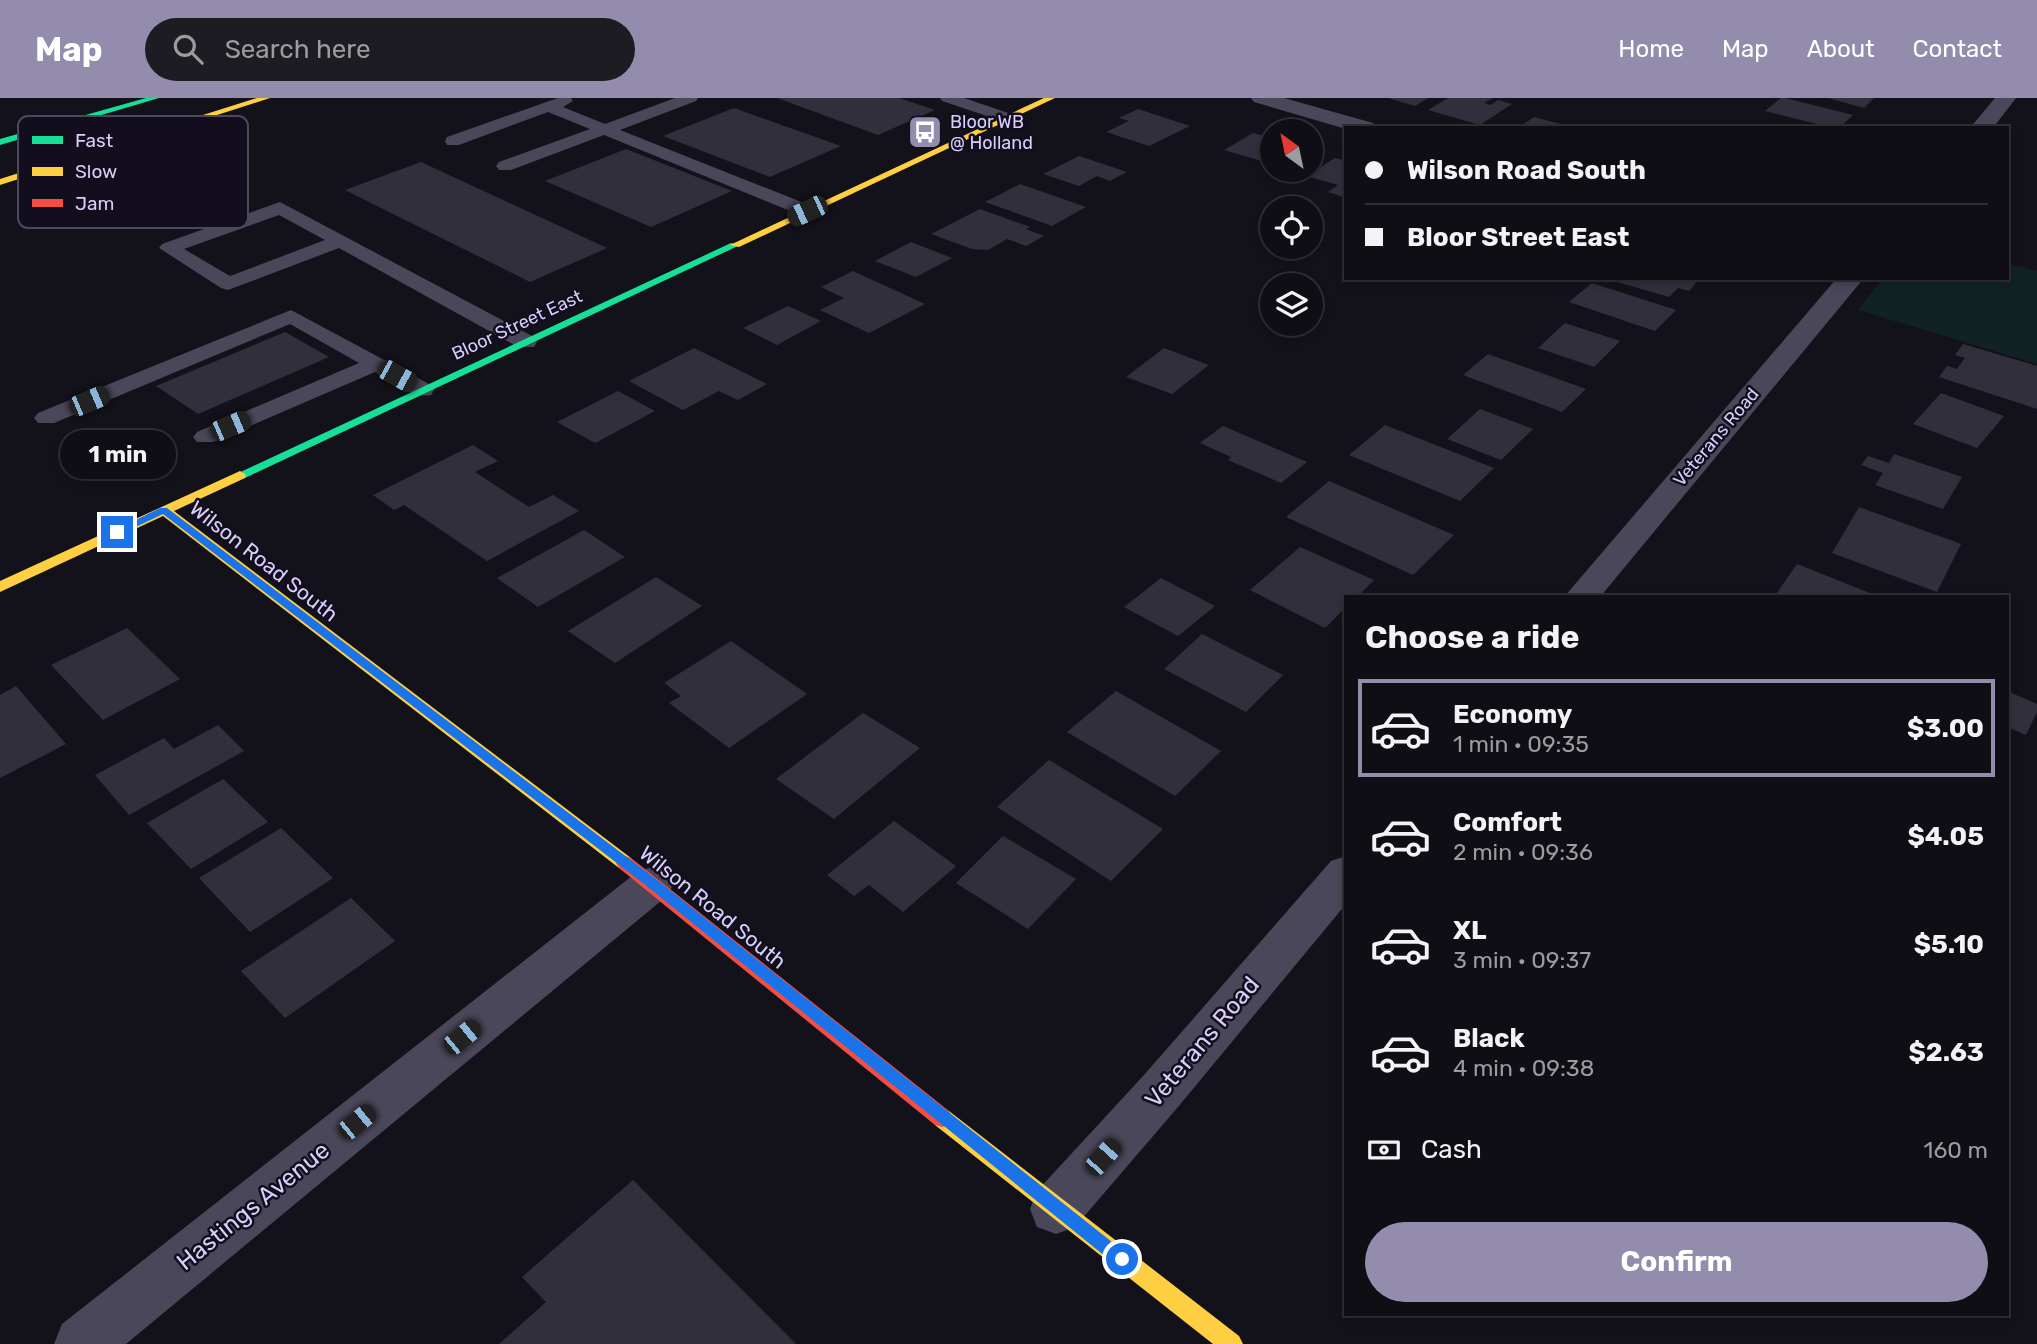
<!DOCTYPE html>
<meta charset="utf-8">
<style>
body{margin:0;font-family:Rubik,sans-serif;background:#1c1c22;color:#f1f3f6;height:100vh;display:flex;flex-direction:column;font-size:26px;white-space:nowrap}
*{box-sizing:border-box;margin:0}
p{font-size:23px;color:#9b9ca0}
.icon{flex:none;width:38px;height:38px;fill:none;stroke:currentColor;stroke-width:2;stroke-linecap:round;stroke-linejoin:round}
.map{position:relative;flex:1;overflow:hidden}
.side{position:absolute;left:1344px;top:497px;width:665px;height:721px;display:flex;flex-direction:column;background:#0e0e14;border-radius:0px;box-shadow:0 4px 10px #0003,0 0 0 2px #2e2e34}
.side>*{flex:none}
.hud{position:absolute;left:1344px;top:28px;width:665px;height:154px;border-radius:0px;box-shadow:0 4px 10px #0003,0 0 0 2px #2e2e34;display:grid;align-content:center;height:154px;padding:0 21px;background:#0e0e14}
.needle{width:46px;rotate:327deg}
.buttons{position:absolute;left:1260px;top:21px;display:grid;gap:14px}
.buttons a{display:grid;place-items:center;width:63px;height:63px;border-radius:50%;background:#0e0e14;box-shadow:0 4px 10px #0003,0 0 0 2px #2e2e34;font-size:35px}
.end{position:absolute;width:32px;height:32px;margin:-16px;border:9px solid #1a73e8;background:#fff;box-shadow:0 0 0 4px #fff}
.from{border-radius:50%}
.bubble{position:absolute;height:49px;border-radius:24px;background:#0e0e14;box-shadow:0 4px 10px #0003,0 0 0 2px #2e2e34;font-size:23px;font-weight:700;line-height:49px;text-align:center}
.car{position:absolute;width:21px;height:42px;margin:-21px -10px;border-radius:9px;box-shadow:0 0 5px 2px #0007;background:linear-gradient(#222 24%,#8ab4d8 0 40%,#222 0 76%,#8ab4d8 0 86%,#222 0)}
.hud b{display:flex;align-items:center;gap:24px;height:66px;font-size:26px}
.hud b+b{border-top:2px solid #2e2e34}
.hud i{width:18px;height:18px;background:#f1f3f6}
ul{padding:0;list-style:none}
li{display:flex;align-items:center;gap:21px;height:98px;margin:0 14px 10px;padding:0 7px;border:4px solid transparent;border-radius:0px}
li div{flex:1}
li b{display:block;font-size:26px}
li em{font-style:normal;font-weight:700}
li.active{border-color:#938cac}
li>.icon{width:63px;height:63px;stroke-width:1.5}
h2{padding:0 21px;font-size:32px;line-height:84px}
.pay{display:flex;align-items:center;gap:18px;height:77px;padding:0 21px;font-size:26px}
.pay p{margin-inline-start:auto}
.action{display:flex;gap:14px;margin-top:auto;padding:14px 21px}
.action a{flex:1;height:80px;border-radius:42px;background:#938cac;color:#fff;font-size:28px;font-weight:700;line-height:80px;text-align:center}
header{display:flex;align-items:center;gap:42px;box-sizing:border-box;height:98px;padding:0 35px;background:#938cac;color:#fff}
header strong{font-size:33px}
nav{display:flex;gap:38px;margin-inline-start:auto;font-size:24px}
.search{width:490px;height:63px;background:#1c1c22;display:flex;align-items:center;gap:18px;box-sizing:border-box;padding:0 24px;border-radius:38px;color:#9b9ca0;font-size:26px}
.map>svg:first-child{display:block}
</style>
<header>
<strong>Map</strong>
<div class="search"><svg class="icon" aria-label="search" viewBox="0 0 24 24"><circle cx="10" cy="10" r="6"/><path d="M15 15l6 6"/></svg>Search here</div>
<nav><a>Home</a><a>Map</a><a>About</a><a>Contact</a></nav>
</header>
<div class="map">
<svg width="2037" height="1246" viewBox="0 0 2037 1246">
<rect width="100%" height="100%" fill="#13121a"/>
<path fill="#112224" d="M2007 165 2037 173V266L1858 212 1883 180H2007Z"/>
<path fill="#322f3c" d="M777 0H899L935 12 878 37Z
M1388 0H1428L1415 8Z
M1448 0H1493L1484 5 1491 7 1498 2 1512 6 1480 27 1428 12Z
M1781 0H1785L1853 17 1839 30H1833L1765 13Z
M1828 0H1874L1864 10Z
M734 10 841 48 770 79 663 38Z
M1138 11 1190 28 1149 48 1106 34 1129 23 1119 20Z
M1534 19 1572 29V30H1518Z
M1253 35 1272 40V66L1224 52Z
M626 51 732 93 651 129 545 83Z
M1079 58 1127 74 1110 83 1097 78 1079 88 1043 76Z
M1335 60 1346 63V100L1328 94 1338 87 1306 78Z
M421 64 607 150 530 184 345 92Z
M1020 86 1086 109 1052 128 985 104Z
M980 111 1030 129 1026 131 1044 138 1026 148 1007 141 988 152 972 151 931 136Z
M911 144 952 160 916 179 875 163Z
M853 173 925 206 869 235 820 212 844 200 821 189Z
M1620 180H1684L1696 185 1689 193 1678 190 1669 199 1617 184Z
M1592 185 1676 212 1655 233 1569 204Z
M788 208 821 223 777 247 743 230Z
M1565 225 1620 243 1594 269 1538 250Z
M285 234 329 259 198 316 156 288Z
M1963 246 2037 268V311L1939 279 1947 268 1957 271 1965 260 1955 257Z
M694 250 767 286 738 302 719 293 683 312 629 283Z
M1164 250 1209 267 1172 296 1126 279Z
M1488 256 1586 291 1562 314 1463 277Z
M618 293 655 313 595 345 557 324Z
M1941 295 2004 318 1977 350 1913 326Z
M1480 311 1533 331 1501 362 1447 341Z
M1385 327 1494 370 1460 403 1349 357Z
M1223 328 1307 364 1281 385 1228 362 1231 359 1200 345Z
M473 347 498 363 475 374 529 409 553 397 579 413 487 463 404 407 394 412 373 397Z
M1894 356 1962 379 1943 411 1875 387 1883 375 1861 367 1868 358 1889 365Z
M1329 383 1454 437 1413 477 1286 419Z
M1859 409 1961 446 1937 494 1832 455Z
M584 432 625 459 538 509 497 480Z
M1300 449 1374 482 1357 499H1346V509L1325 530 1250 492Z
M1797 466 1880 499H1774Z
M656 479 702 508 615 565 568 533Z
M1161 480 1215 508 1178 538 1124 509Z
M127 530 180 581 103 622 51 567Z
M1202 536 1283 577 1246 614 1164 571Z
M731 543 807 596 729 650 669 605 681 598 664 585Z
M16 588 66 646 0 680V597Z
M1116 593 1221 653 1175 698 1067 634Z
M2007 593 2037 606V614L2026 637 2007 629Z
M863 615 920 650 834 721 776 681Z
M218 627 244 653 129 717 95 677 164 640 174 651Z
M1049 662 1163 731 1111 783 997 709Z
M223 681 268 724 191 771 147 725Z
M894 723 956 768 903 814 869 787 854 798 827 777Z
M281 730 333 780 250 834 199 780Z
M1003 738 1076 781 1028 831 956 785Z
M351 800 395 843 285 920 241 873Z
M633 1082 796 1246H499L546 1204 522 1179Z"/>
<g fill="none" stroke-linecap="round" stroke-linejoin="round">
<path fill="#494759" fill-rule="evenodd" d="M558 0H571L573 3 563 9 605 26 675 0H698L696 3 620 32 814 109 816 113 814 117H800L604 37 511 72H499L496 68 499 64 590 31 548 14 459 47H447L445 43 447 39Z
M940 0H964L1014 17 1016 20 1008 25 942 3Z
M280 104 534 239 537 244 534 249H518L339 150 228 192 221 190 159 150 162 146ZM279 117 325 142 230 178 184 151Z
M291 212 431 287 434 292 431 297C412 301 391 283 375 274L213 344H197L193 339 197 334 359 265 290 226 54 325H38L34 320 38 315Z"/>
<path fill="#494759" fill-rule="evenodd" d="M1251 0H1284L1373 25 1376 30 1346 31 1254 4Z
M1995 0H2016L1993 30H1970Z
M1837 180H1864L1600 499H1564Z
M1346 758V806L1178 1009 1075 1129 1056 1136 1037 1129 1030 1111 1037 1093 1144 977 1331 763Z
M652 769 667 774 674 786 667 798 126 1246H54L62 1226 637 774Z"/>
<path fill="#16e098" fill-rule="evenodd" d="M146 0H159L0 47V41Z
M731 145 740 147 245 380 240 381 234 377Z"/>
<path fill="#ffcf43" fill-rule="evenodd" d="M257 0H270L0 87V81Z
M1044 0H1055L739 149 730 147Z
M240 373 246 377 245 380 174 413 631 760 634 765 631 770 625 772 619 770 163 418 0 494V483Z
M942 1011 949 1013 1239 1238 1243 1246H1213L935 1027 932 1020 935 1013Z"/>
<path fill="#f24e42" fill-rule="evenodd" d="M625 758 631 760 949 1013 952 1020 949 1027 942 1029 935 1027 619 770 616 765 619 760Z"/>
</g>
<path fill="#1a73e8" d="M160 410H167L657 782 1127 1156 1130 1161 1127 1167 1122 1169 1116 1167 648 789 163 416 121 436 112 434Z"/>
<defs>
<g id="bus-square" transform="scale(1.75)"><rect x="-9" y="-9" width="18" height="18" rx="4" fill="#938cac" stroke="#120e1d"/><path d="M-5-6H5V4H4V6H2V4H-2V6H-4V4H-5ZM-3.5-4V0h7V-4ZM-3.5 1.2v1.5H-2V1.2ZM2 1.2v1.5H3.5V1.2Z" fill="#fff"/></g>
</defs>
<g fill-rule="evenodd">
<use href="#bus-square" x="925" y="34"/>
</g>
<g text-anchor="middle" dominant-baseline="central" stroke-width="5" stroke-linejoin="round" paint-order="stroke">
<g font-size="18" fill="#d8cefa" stroke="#120e1d" text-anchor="start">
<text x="950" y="24">Bloor WB<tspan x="950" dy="21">@ Holland</tspan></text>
</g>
<g font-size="18" fill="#d8cefa" stroke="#120e1d">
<text transform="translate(517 227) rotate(-25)">Bloor Street East</text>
<text transform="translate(1716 339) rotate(-50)">Veterans Road</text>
</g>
<g font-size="21" fill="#d8cefa" stroke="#120e1d">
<text transform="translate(264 463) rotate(38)">Wilson Road South</text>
<text transform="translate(713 809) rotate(39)">Wilson Road South</text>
</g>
<g font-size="24" fill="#d8cefa" stroke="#120e1d">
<text transform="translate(1202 944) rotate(-50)">Veterans Road</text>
<text transform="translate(253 1108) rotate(-39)">Hastings Avenue</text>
</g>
</g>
<rect x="18" y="18" width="230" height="112" rx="10" fill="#120e1d" stroke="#4d485f" stroke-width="2"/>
<rect x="32" y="38" width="31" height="8" fill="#16e098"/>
<rect x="32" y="69" width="31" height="9" fill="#ffcf43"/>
<rect x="32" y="101" width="31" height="8" fill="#f24e42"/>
<g font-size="19" fill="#d8cefa">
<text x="75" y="49">Fast</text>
<text x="75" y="80">Slow</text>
<text x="75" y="112">Jam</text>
</g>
</svg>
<div class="buttons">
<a><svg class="needle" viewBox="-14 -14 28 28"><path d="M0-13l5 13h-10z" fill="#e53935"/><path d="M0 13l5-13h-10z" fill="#9b9ca0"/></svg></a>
<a><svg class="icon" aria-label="locate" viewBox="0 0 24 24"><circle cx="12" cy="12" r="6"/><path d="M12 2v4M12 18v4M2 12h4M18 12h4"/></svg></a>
<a><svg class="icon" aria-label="layers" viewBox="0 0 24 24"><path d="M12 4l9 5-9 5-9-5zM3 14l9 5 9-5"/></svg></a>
</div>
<i class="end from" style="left:1122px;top:1161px"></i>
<i class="end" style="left:117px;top:434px"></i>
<div class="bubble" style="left:60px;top:332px;width:116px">1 min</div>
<i class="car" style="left:807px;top:113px;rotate:245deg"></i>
<i class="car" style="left:397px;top:278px;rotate:119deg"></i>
<i class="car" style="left:89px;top:303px;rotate:67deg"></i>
<i class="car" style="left:230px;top:328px;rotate:67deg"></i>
<i class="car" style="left:462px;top:939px;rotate:51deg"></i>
<i class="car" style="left:357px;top:1024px;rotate:51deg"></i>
<i class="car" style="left:1103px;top:1059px;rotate:42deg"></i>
<div class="hud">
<b><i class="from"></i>Wilson Road South</b>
<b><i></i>Bloor Street East</b>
</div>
<section class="side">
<h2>Choose a ride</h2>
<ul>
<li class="active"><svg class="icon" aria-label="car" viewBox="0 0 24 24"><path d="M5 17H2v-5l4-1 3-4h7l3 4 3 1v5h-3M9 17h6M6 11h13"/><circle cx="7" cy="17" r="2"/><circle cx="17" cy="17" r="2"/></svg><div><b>Economy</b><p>1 min · 09:35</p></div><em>$3.00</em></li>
<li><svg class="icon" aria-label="car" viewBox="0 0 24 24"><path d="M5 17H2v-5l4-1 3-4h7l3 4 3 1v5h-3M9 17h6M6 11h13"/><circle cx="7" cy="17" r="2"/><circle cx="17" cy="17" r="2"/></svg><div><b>Comfort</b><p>2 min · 09:36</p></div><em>$4.05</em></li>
<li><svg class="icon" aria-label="car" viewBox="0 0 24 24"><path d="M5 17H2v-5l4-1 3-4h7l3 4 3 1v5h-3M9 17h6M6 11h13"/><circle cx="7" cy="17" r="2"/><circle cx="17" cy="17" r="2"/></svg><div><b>XL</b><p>3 min · 09:37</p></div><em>$5.10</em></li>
<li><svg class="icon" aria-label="car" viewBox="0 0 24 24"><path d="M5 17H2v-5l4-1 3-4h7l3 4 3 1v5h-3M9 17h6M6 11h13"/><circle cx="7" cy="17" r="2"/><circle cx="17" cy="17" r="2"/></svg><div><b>Black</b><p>4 min · 09:38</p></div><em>$2.63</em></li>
</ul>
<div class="pay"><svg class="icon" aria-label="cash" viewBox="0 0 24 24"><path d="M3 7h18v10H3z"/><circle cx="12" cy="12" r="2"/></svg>Cash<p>160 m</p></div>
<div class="action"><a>Confirm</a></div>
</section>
</div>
